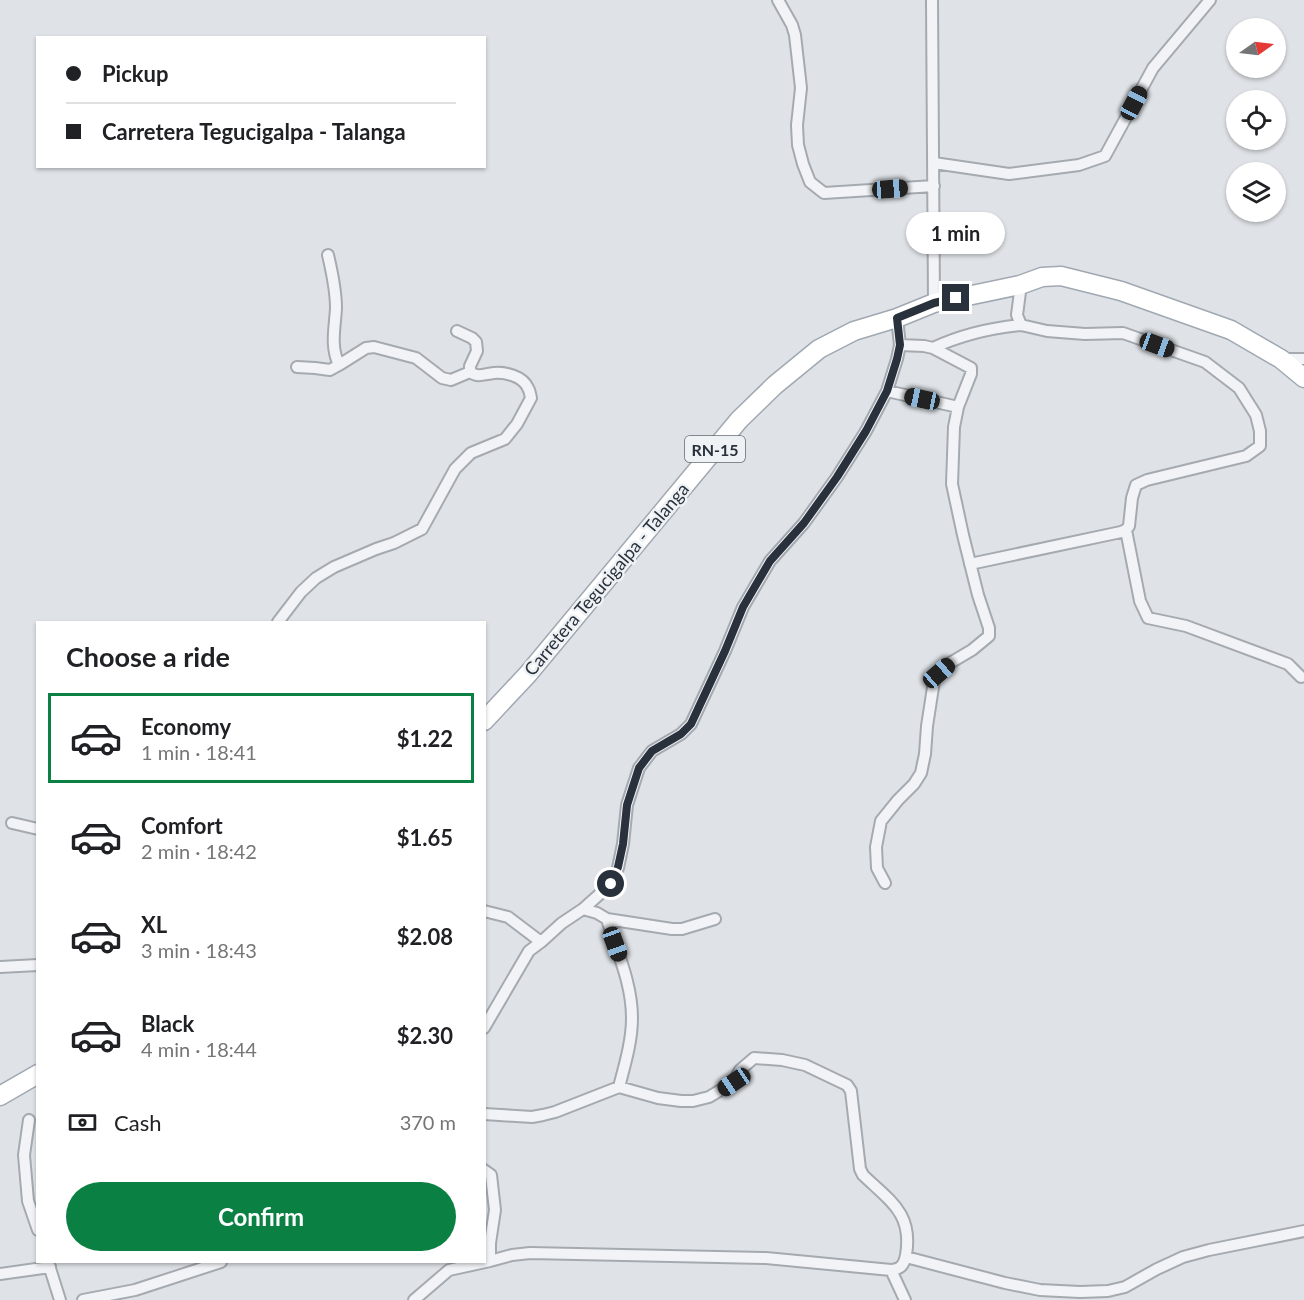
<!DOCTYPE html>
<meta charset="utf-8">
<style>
body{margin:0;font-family:Lato,sans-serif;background:#f6f6f6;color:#202124;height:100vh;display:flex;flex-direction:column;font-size:22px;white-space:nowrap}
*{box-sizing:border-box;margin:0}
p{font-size:20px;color:#757577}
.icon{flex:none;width:33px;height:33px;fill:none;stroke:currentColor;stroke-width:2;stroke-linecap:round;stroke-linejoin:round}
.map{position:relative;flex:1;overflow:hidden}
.sheet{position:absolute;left:36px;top:621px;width:450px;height:642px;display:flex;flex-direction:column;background:#fff;border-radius:0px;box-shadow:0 2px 4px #0004}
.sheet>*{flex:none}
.hud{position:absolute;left:36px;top:36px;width:450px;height:132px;border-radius:0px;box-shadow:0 2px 4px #0004;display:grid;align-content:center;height:132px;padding:0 30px;background:#fff}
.needle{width:39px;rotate:76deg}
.controls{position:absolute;left:1226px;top:18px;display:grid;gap:12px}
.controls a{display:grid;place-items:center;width:60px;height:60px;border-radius:50%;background:#fff;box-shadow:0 2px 4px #0004;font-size:30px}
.end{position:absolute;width:27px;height:27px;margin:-14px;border:8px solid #29313d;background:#fff;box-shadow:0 0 0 3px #fff}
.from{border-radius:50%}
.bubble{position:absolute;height:42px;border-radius:21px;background:#fff;box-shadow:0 2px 4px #0004;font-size:20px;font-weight:700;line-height:42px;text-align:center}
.car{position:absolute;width:18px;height:36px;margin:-18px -9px;border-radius:8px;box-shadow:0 0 4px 2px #0007;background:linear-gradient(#222 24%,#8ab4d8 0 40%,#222 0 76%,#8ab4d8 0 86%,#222 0)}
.hud b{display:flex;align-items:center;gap:21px;height:57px;font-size:22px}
.hud b+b{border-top:2px solid #e0e0e0}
.hud i{width:15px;height:15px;background:#202124}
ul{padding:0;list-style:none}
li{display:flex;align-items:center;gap:18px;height:90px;margin:0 12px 9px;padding:0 18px;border:3px solid transparent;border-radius:0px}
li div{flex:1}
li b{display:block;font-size:22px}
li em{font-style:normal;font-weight:700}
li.current{border-color:#0b8043}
li>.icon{width:54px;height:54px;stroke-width:1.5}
h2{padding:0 30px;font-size:27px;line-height:72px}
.pay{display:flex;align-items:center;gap:15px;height:66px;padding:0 30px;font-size:22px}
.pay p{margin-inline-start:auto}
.cta{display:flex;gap:12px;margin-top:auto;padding:12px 30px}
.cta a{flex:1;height:69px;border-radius:36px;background:#0b8043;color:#fff;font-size:24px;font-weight:700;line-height:69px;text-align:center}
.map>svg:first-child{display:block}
</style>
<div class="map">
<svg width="1304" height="1300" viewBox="0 0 1304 1300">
<rect width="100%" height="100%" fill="#dfe3e7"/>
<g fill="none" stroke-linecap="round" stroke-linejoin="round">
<g stroke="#a5aab1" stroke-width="14">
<path id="street" d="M778 0 792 25 795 35 801 88 797 125 798 145 803 164 810 182 824 193 934 186
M932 0 934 303
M934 163 1009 174 1079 165 1105 156 1153 68 1210 0
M328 255C332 272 336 290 336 308 335 328 330 346 339 365L366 348 374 347 416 358 442 378 451 380 470 372
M933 348C961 335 991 328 1021 325
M1282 359H1304
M297 367 315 368 330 370 339 365
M887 391 958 407
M1126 530 1140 601 1148 618 1186 626 1288 664 1301 677
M970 564 1121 532 1126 530 1129 526 1132 498 1136 485 1147 480 1246 456 1260 446V431L1256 415 1239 388 1205 362 1123 333 1085 334 1047 331 1021 325 1017 315 1021 284
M278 622 301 592 316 578 334 567 376 549 394 543 422 529 455 469 471 453 505 439 517 424 531 398C530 394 530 391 528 388 523 376 505 372 494 373 484 374 478 378 470 372V366L477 351 476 342 472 338 457 331
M12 823 38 829
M885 883 877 868 876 847 881 821 898 800 914 784 921 773 925 754 927 726 934 681 939 673 950 663 972 650 989 636V628L978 595 963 535 952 484 954 427 958 407 971 374V368L933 348 924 346 900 345
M583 909 611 884 618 868 623 844 627 805 639 768 652 751 681 734 691 724 725 651 743 607 770 561 804 523 837 477 866 431 887 391 897 359 900 345 897 318
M484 911 508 917 541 942
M607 919C617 952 632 983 632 1018 632 1041 625 1064 619 1087
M0 967 38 965
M484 1028 529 951 541 942 562 923 583 909 597 913 607 919 672 929H682L715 919
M484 1114 532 1117 543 1115 555 1112 619 1087 658 1098 681 1101H693L709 1097 734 1082 740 1070 754 1058 782 1060 805 1065 847 1085 851 1091 860 1169 863 1175C890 1201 913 1213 906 1255 904 1265 901 1269 891 1270L905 1300
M29 1120 24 1155 28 1201 38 1230
M484 1170 491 1175 495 1210 490 1243V1261
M906 1257 1005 1283 1040 1290 1080 1292 1108 1291 1125 1287 1157 1269 1183 1257 1209 1250 1304 1231
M48 1262 60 1300
M0 1274 50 1267
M83 1300 135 1290 221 1262
M414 1300 449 1270 490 1261 512 1255 530 1253 766 1258 891 1270"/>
</g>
<g stroke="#a0a8b2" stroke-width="21">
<path id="primary" d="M484 721 528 674 739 420 775 385 819 349 854 331 897 318 934 303 1020 285 1042 277 1061 276 1121 291 1231 330 1281 359 1304 378
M0 1096 38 1074"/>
</g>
<use href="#street" stroke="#f2f3f6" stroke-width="10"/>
<use href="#primary" stroke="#fff" stroke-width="18"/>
</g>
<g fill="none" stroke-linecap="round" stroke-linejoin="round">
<path stroke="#29313d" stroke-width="8" d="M611 884 618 867 623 844 627 805 639 768 652 751 681 734 691 724 725 651 743 607 770 561 804 523 837 477 866 431 887 391 897 359 900 345 897 318 934 303 956 298"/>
</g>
<g text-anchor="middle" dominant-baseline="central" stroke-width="5" stroke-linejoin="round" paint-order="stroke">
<rect fill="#eff2f5" stroke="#646b74" stroke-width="1.5" x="685" y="436" width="60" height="26" rx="4.5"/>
<g font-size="16" font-weight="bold" fill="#29313d">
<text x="715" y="449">RN-15</text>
</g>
<g font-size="18" fill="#29313d" stroke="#eff2f5">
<text transform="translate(606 579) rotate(-50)">Carretera Tegucigalpa - Talanga</text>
</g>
</g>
</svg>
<div class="controls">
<a><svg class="needle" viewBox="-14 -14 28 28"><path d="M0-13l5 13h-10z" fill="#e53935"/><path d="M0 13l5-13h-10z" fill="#757577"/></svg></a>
<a><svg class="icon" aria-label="locate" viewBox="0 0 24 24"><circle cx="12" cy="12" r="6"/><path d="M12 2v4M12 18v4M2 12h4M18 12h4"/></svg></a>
<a><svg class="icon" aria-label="layers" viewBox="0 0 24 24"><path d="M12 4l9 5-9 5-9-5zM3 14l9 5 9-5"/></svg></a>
</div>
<i class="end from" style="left:611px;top:884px"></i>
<i class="end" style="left:956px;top:298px"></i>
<div class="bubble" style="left:906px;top:212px;width:99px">1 min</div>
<i class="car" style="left:1134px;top:103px;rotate:28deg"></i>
<i class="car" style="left:890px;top:189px;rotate:86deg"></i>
<i class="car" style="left:1157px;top:345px;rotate:110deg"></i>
<i class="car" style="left:922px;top:399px;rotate:282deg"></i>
<i class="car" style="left:939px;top:673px;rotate:49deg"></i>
<i class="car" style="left:615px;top:944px;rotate:160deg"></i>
<i class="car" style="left:734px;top:1082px;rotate:236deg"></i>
<div class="hud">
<b><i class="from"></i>Pickup</b>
<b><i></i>Carretera Tegucigalpa - Talanga</b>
</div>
<section class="sheet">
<h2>Choose a ride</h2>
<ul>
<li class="current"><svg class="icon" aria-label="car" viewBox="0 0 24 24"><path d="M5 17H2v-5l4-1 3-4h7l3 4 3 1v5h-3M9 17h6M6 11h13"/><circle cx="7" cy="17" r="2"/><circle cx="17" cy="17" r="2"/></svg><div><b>Economy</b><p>1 min · 18:41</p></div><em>$1.22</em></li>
<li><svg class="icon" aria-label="car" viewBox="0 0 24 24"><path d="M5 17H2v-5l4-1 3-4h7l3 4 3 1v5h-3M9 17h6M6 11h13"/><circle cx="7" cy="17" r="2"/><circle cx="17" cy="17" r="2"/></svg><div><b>Comfort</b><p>2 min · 18:42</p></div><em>$1.65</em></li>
<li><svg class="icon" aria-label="car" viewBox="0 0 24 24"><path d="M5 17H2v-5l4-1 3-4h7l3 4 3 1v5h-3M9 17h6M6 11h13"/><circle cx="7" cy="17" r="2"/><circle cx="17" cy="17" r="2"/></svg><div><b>XL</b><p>3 min · 18:43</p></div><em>$2.08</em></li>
<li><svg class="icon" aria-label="car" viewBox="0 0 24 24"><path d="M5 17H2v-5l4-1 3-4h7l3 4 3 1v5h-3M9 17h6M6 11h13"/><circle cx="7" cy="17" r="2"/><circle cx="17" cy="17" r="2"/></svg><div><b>Black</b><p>4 min · 18:44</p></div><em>$2.30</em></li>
</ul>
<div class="pay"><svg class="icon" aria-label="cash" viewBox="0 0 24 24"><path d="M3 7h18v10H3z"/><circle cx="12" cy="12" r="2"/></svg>Cash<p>370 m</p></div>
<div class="cta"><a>Confirm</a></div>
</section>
</div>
